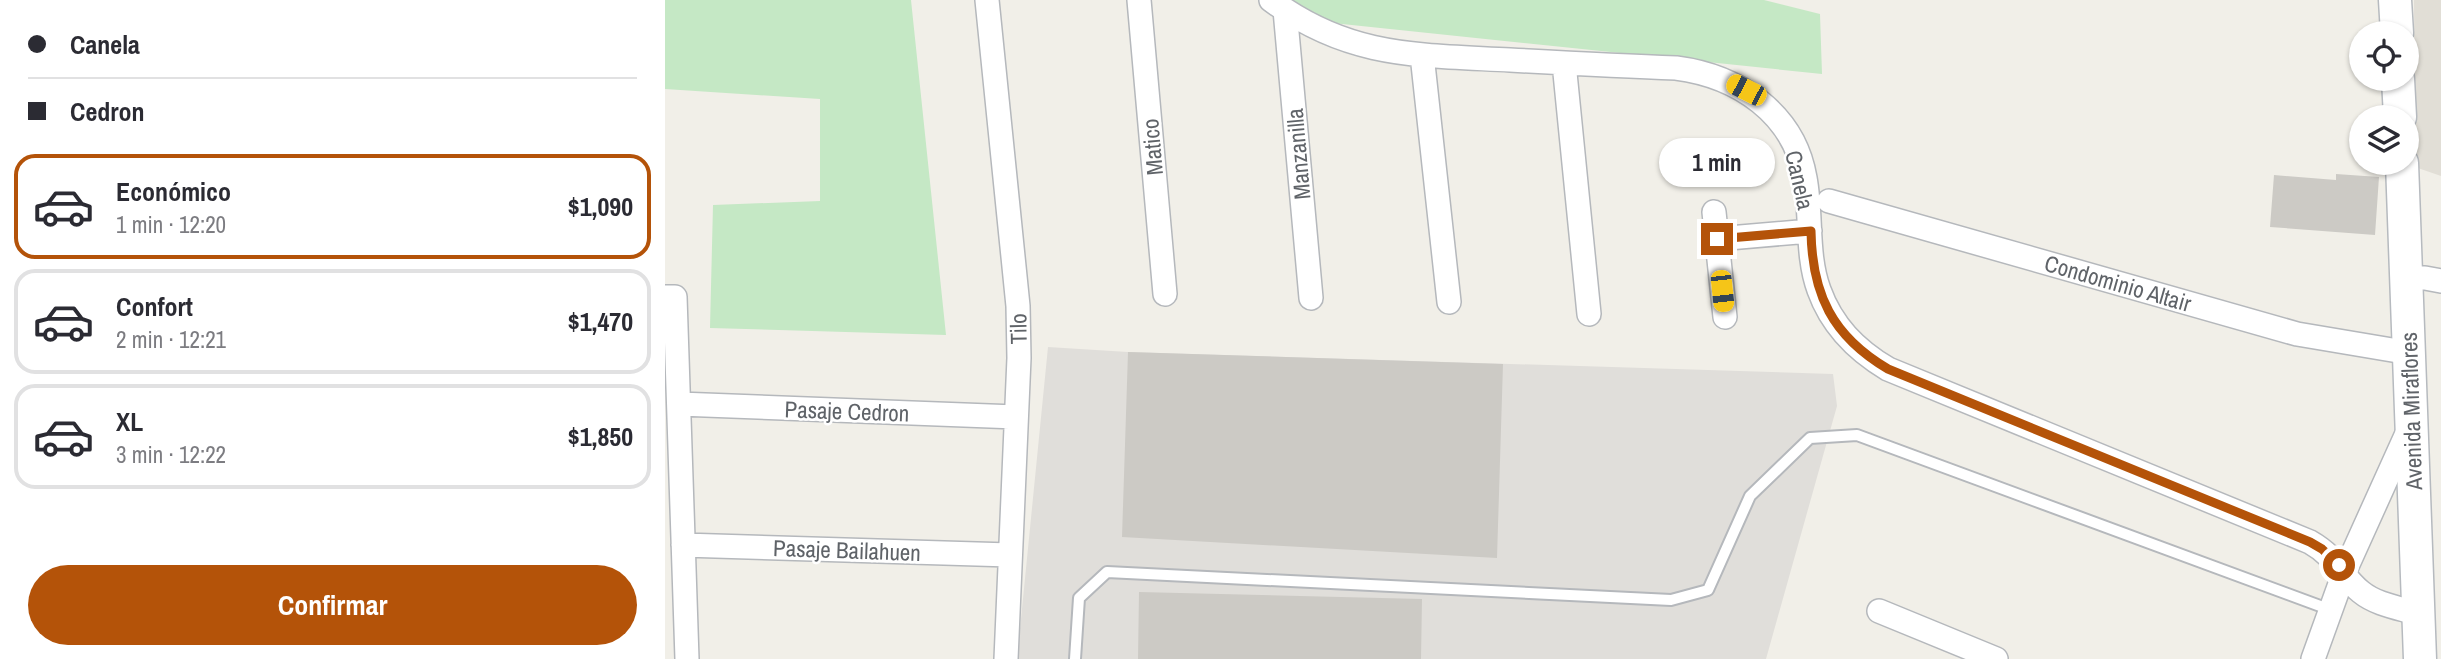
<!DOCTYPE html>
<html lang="es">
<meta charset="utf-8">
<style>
body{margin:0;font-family:"Archivo Narrow",sans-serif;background:#f7f7f7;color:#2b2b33;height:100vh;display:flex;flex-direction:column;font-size:26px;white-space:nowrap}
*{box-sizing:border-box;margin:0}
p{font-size:23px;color:#7c7c81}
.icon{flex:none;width:38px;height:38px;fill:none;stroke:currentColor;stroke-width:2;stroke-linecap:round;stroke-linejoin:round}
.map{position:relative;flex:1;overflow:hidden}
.details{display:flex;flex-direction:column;background:#fff;width:665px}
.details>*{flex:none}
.top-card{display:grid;align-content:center;height:154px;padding:0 28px;background:#fff}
.controls{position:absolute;left:1684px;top:21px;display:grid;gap:14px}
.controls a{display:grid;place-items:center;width:70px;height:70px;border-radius:50%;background:#fff;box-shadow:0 2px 5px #0004;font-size:35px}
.end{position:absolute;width:32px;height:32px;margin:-16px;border:9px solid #b45309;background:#fff;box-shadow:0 0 0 4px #fff}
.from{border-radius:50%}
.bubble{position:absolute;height:49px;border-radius:24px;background:#fff;box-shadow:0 2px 5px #0004;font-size:23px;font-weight:700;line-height:49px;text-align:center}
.car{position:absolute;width:21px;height:42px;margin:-21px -10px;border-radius:9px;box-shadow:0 0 5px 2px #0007;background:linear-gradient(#f5c518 24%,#345 0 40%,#f5c518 0 76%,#345 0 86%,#f5c518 0)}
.top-card b{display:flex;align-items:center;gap:24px;height:66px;font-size:26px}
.top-card b+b{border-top:2px solid #e1e1e2}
.top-card i{width:18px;height:18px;background:#2b2b33}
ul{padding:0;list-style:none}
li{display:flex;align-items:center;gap:21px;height:105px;margin:0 14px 10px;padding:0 14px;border:4px solid #e1e1e2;border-radius:21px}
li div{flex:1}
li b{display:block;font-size:26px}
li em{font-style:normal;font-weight:700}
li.active{border-color:#b45309}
li>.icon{width:63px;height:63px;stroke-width:1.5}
.action{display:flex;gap:14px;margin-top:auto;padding:14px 28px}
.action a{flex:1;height:80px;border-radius:42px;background:#b45309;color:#fff;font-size:28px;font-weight:700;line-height:80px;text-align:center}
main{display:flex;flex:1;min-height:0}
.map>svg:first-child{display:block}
</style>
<main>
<section class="details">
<div class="top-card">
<b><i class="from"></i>Canela</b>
<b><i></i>Cedron</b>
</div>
<ul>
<li class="active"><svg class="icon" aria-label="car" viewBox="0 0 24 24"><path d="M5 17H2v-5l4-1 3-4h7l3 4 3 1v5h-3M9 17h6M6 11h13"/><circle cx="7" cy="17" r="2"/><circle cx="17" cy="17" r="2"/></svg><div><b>Económico</b><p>1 min · 12:20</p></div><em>$1,090</em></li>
<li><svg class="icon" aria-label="car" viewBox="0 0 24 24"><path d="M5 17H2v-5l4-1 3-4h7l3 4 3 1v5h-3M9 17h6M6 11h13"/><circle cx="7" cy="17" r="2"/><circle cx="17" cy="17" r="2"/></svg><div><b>Confort</b><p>2 min · 12:21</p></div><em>$1,470</em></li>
<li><svg class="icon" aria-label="car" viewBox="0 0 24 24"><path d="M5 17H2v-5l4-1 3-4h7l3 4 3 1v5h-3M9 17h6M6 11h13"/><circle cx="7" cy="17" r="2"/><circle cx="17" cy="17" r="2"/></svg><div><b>XL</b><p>3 min · 12:22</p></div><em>$1,850</em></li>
</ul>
<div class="action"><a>Confirmar</a></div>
</section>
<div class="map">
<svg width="1776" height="659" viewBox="0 0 1776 659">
<rect width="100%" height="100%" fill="#f1efe8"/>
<path fill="#e0deda" d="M383 347 463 352 1168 374 1172 406 1101 659H352Z"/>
<path fill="#e1ded6" d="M1749 0H1776V176L1750 167Z"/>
<path fill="#c5e8c5" d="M0 0H246L281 335 45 328 48 205 155 201V99L0 89Z
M627 0H1099L1155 14 1157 74 658 22Z"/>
<path fill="#cccac5" d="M1671 174 1714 177 1710 235 1605 227 1609 175 1671 180Z
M463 352 838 364 832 558 457 537Z
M474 592 757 599 756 659H473Z"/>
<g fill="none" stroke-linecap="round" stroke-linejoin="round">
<g stroke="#b5b8bc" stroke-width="14">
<path id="lane" d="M410 659 414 598 442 572 1006 600 1043 590 1085 496 1145 438 1192 435 1666 610"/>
</g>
<g stroke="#b5b8bc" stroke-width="26">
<path id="street" d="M322 0 353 306 354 358 341 659
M474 0 500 294
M606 0C684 58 753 55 845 60 900 63 956 66 1011 68 1073 76 1129 113 1140 178 1147 215 1141 255 1154 290 1167 326 1191 350 1223 369L1645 542C1673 558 1675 575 1696 592 1712 605 1735 608 1754 614
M620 10 646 298
M757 55 784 302
M899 63 924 314
M1164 201 1632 334 1745 353
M1049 212 1060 317
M1052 239 1145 231
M1741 278H1760L1776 281
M0 297H10L22 659
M14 404 351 417
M18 545 345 555
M1214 611 1331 659
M1648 659 1679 573 1744 429"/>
</g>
<g stroke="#b6babf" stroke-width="35">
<path id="secondary" d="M1730 0 1732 33
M1733 79 1735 117
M1737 163 1755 659"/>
</g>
<use href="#lane" stroke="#fff" stroke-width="10"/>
<use href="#street" stroke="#fff" stroke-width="23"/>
<use href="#secondary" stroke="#fff" stroke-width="32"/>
</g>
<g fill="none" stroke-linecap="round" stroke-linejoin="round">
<path stroke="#b45309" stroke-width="9" d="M1052 239 1146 231C1147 294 1167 336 1223 369L1645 542 1657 549 1674 565"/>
</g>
<g text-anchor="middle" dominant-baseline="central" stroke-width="5" stroke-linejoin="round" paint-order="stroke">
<g font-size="23" fill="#5f6368" stroke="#fff">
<text transform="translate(487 147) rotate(-95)">Matico</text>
<text transform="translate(633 154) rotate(-95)">Manzanilla</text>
<text transform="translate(1135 180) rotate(77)">Canela</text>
<text transform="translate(1453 283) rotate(16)">Condominio Altair</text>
<text transform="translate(353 329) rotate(-91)">Tilo</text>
<text transform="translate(182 411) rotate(2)">Pasaje Cedron</text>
<text transform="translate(1746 411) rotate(-92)">Avenida Miraflores</text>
<text transform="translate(182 550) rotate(2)">Pasaje Bailahuen</text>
</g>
</g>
</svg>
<div class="controls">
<a><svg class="icon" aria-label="locate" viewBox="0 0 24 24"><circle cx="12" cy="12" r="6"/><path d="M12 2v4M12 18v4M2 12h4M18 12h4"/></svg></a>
<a><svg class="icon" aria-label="layers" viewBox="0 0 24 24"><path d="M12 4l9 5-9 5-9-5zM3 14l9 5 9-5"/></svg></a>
</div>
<i class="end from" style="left:1674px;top:565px"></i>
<i class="end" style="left:1052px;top:239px"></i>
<div class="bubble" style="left:994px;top:138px;width:116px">1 min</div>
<i class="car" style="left:1081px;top:90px;rotate:297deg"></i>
<i class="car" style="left:1057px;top:291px;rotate:174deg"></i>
</div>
</main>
